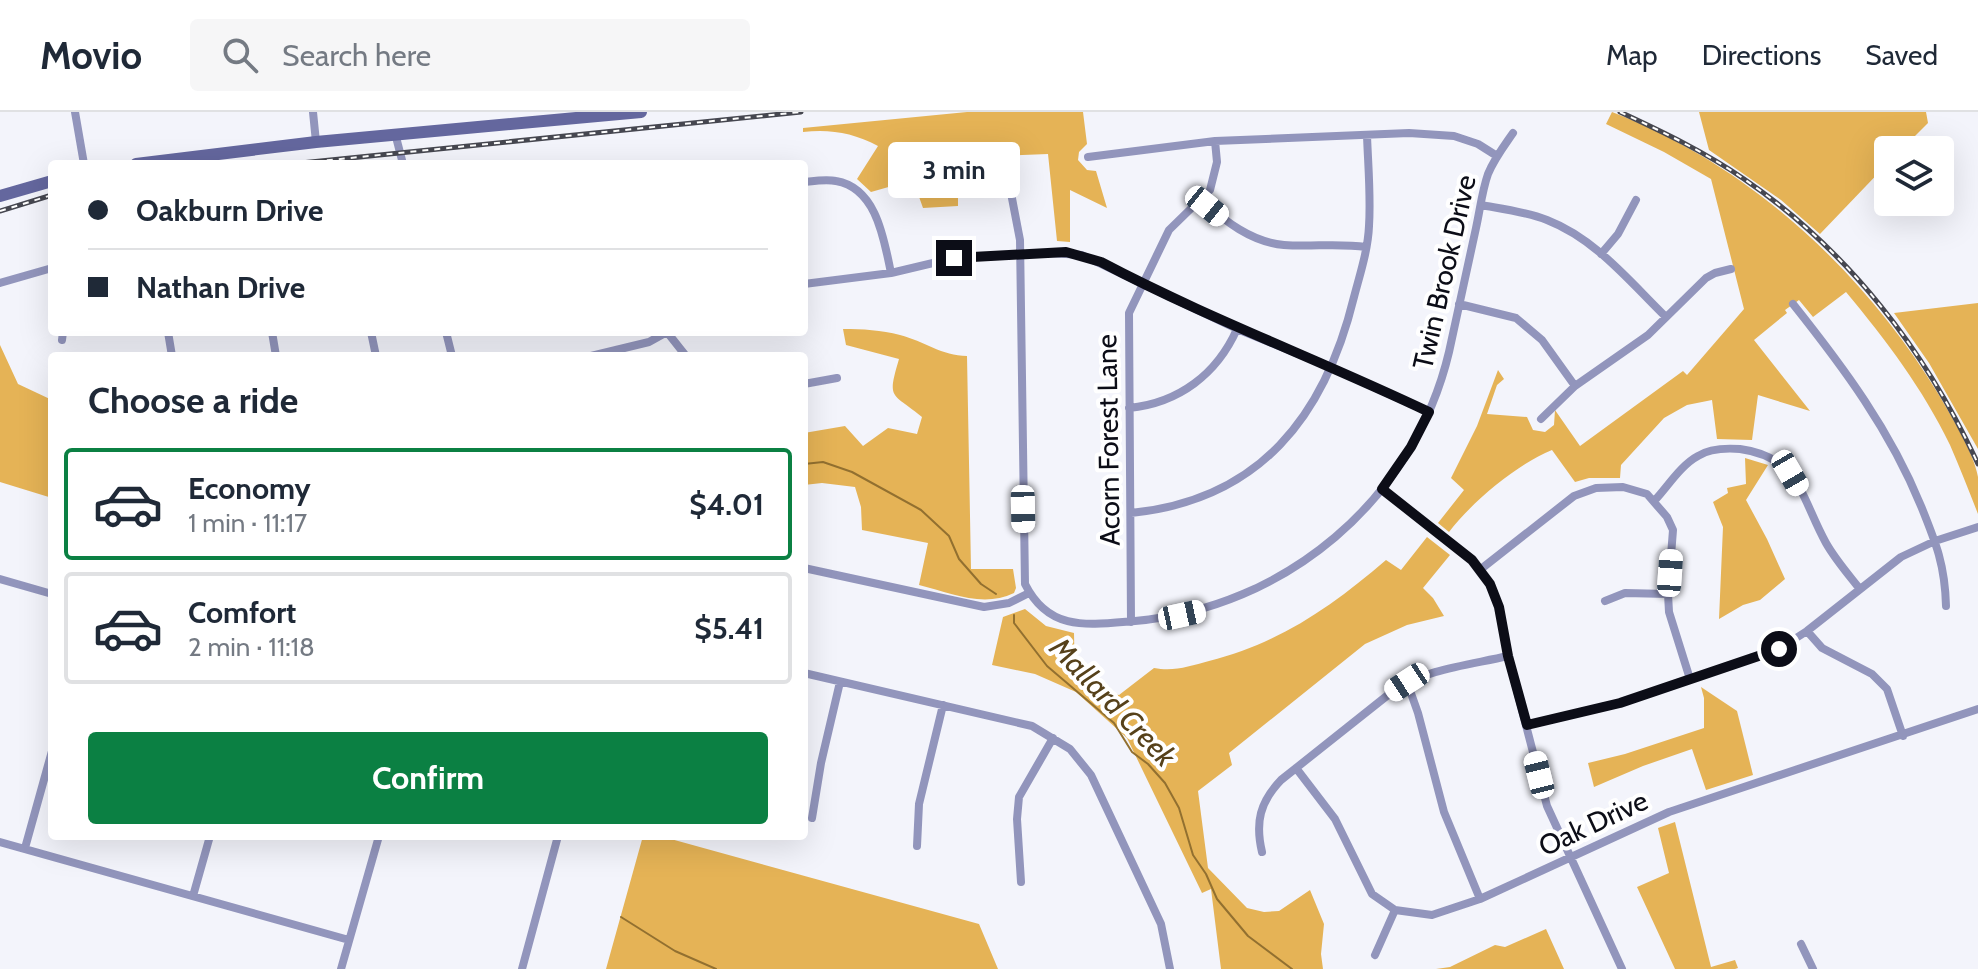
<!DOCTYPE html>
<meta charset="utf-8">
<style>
body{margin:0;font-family:Cabin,sans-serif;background:#f6f6f7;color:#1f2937;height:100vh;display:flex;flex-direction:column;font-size:30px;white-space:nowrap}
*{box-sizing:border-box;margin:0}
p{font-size:26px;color:#747a83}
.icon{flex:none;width:44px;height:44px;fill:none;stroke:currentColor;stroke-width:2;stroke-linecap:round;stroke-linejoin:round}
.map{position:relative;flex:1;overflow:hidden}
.side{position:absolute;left:48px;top:240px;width:760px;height:488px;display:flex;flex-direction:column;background:#fff;border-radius:8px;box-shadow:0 8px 32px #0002}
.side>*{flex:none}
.banner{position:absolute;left:48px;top:48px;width:760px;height:176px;border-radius:8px;box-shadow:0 8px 32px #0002;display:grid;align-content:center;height:176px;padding:0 40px;background:#fff}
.buttons{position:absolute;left:1874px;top:24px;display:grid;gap:16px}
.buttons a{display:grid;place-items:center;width:80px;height:80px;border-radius:8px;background:#fff;box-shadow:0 8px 32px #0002;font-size:40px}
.end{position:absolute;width:36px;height:36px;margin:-18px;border:10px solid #0c0d17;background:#fff;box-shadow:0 0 0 4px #fff}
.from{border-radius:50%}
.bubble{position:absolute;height:56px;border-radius:8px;background:#fff;box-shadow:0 8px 32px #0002;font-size:26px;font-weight:700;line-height:56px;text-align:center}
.car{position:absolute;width:24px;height:48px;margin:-24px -12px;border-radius:10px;box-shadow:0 0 6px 2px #0007;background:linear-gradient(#fff 24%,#345 0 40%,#fff 0 76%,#345 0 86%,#fff 0)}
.banner b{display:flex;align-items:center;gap:28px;height:76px;font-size:30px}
.banner b+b{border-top:2px solid #e0e1e3}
.banner i{width:20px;height:20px;background:#1f2937}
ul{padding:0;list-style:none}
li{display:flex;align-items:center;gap:24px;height:112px;margin:0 16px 12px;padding:0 24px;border:4px solid #e0e1e3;border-radius:8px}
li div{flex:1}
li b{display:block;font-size:30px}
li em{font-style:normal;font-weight:700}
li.selected{border-color:#0b8043}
li>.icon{width:72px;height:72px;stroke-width:1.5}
h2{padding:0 40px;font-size:36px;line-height:96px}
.cta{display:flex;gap:16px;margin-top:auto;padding:16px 40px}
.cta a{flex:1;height:92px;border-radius:8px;background:#0b8043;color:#fff;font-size:32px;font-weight:700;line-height:92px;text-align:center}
header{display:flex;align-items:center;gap:48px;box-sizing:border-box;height:112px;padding:0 40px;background:#fff;border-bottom:2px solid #e0e1e3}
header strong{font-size:38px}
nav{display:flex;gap:44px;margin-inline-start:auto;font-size:28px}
.search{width:560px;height:72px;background:#f6f6f7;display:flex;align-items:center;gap:20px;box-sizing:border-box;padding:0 28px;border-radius:8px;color:#747a83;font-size:30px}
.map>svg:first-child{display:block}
</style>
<header>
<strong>Movio</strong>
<div class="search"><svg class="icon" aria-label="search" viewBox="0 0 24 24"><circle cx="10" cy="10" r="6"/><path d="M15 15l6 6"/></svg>Search here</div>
<nav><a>Map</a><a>Directions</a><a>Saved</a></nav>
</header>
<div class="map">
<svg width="1978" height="857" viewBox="0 0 1978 857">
<rect width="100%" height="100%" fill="#f3f4fb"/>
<path fill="#e5b356" d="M967 0H1083L1087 32 1079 40 1078 48 1087 58 1096 59 1107 96 1070 78V130L1057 129 1048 42 998 44 997 49 950 53 951 79 958 80V94L923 96 913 68 871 80 857 67 878 34C853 21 831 17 803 20V16Z
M1612 0C1749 53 1863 158 1939 283 1951 304 1974 341 1978 365 1978 377 1978 390 1978 402 1969 379 1960 356 1950 333 1923 277 1886 228 1846 180L1813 205 1799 188 1785 198 1787 201 1754 228 1810 299 1758 283 1752 328 1717 327 1712 288 1687 293 1664 306 1621 353 1620 366H1589L1575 370 1552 338C1516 353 1473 389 1449 420L1438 411 1464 378 1451 366 1477 314 1498 258 1504 267 1497 273 1487 302 1527 305 1533 318 1545 320 1554 313 1555 298 1580 334 1683 259 1687 263 1744 197 1711 67 1664 40 1606 12Z
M1699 0H1926L1928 11 1901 38H1888V51L1820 122 1781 88 1709 38Z
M1978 191V337L1929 251 1894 201Z
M843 217C863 217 881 218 900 223 924 229 942 244 967 244L971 457H1013L1016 476 1014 481C983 496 951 481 919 473L928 431 862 418 861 395 855 375 822 371 804 373V321L845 314 863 334 888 316 917 322 922 305C891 280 887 288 899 247L846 233Z
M0 233 18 272 52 288V386L0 370Z
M1745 346 1768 353 1746 388 1767 427 1785 467 1760 488 1743 493 1719 507 1723 415 1713 390 1728 381 1727 376 1746 372Z
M1427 425 1450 443 1423 476 1433 486 1444 504 1407 513 1365 532 1229 641 1232 653 1198 679 1208 756 1247 796 1264 800 1279 799 1310 778 1324 812 1321 842 1323 857H1221L1211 777 1202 781 1127 626 1076 580 1035 562 992 553 1003 505 1025 497 1046 514 1074 521 1075 572 1119 583 1154 556C1174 560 1190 554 1209 549 1280 531 1331 495 1386 448L1401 458Z
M1701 575 1737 599 1753 663 1706 678 1692 637 1643 654 1594 675 1588 651 1625 642 1704 616V586Z
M1675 710 1711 855 1735 848 1738 856 1735 857H1675L1637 775 1669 761 1658 716Z
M643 724H660L979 812 998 857H606Z
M1546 817 1564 857H1436L1450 855 1495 833 1505 835Z"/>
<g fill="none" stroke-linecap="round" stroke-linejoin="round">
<path stroke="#927030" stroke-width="2" d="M804 352 823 350 852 360 921 398 949 424 959 447 981 472 996 482
M1014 503V511L1047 554 1114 611 1132 640 1148 652 1165 671 1179 696 1193 743 1206 762 1217 787 1248 824 1292 857
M621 805 675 839 716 857"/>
<path stroke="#9295bc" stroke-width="8" d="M75 0 84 52
M313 0 316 30
M396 25 403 52
M1088 45 1215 29 1409 21 1454 24 1478 32 1497 44
M1006 55 1020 128 1025 472C1049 520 1088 513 1135 509 1285 496 1414 388 1449 240 1458 199 1467 157 1476 116 1480 98 1482 79 1488 62 1494 47 1504 34 1513 21
M804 70C814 69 826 67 836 69 877 76 884 128 891 161
M1201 88C1225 109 1251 130 1284 133 1311 135 1339 131 1366 135
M1481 93C1503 97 1527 100 1547 108 1596 127 1630 170 1666 205
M1601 142 1618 122 1636 88
M0 171 52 156
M804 172 891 161 954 146 1049 141 1082 143 1237 217 1321 251 1429 300
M1459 192 1516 206 1542 228 1575 274
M1793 192C1844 256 1890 318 1921 394 1936 431 1945 453 1946 494
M168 220 172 244
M272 220 276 244
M371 220 376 244
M446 220 452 244
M667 220 686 244
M62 228 63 220
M591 244 649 230 667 220
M804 272 837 266
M1129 296C1179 291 1217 262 1237 217
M1541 307 1575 274 1648 223 1706 166 1715 161 1731 157
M1382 377 1472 448 1490 472 1499 495 1508 544 1547 694 1622 857
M1655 388C1668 374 1681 353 1698 344 1710 336 1726 336 1740 337 1800 345 1801 386 1826 431 1835 447 1848 462 1859 476
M1131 401C1260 388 1325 304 1354 185 1360 162 1368 138 1369 114 1371 84 1368 53 1367 23
M804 456 984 495 1009 491 1029 481
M1481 457 1574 384 1596 376 1623 375 1647 382 1667 405 1673 418 1668 482 1669 500 1690 567
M0 467 52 482
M1605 489 1625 481 1668 482
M1131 510 1129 201 1169 118 1210 78 1217 50 1215 29
M1807 519 1822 536 1872 562 1887 577 1903 624
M804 561 1032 614 1070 637 1091 663 1161 812 1170 857
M1407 570 1418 601 1444 700 1480 787
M1527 613 1620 591 1779 537 1807 519 1901 445 1935 429 1978 415
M1296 656 1335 707 1372 782 1395 798 1432 803 1480 787 1669 700 1978 597
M812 706 821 651 840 570
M0 730 349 828
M917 734 919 692 943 593
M25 736 52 639
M1262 740C1255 710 1260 690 1281 668L1393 579C1426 557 1469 553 1508 544
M1021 770 1017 707 1019 685 1053 626
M193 784 210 724
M1801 832 1813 857
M1375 843 1395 798
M341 857 379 724
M522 857 558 724"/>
<path stroke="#64679e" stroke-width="12" d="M136 52 316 30 641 0
M0 84 52 69"/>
<g stroke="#464750" stroke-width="5">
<path id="rail" d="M1620 0C1663 20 1705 40 1744 67 1848 138 1926 239 1978 352
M291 52 801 0
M0 99 52 83"/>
</g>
<use href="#rail" stroke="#fff" stroke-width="2" stroke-dasharray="6" stroke-linecap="butt"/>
</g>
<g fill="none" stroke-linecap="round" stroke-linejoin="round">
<path stroke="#0c0d17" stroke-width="10" d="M954 146 1066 140 1101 150C1207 206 1320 248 1429 300L1411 335 1382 377 1472 448 1490 472 1499 495 1508 544 1527 613 1620 591 1779 537"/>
</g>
<g text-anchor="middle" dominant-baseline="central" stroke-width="8" stroke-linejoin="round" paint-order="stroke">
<g font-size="28" fill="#0c0d17" stroke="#fff">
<text transform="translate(1444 160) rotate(-77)">Twin Brook Drive</text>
<text transform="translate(1108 328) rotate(-91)">Acorn Forest Lane</text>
<text transform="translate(1593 711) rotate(-25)">Oak Drive</text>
</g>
<g font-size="30" font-style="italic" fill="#56411a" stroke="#fff">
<text transform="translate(1113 590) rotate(46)">Mallard Creek</text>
</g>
</g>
</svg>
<div class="buttons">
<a><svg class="icon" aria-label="layers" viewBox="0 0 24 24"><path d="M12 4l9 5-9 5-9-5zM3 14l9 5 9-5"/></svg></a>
</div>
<i class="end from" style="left:1779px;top:537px"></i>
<i class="end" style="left:954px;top:146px"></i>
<div class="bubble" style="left:888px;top:30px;width:132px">3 min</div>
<i class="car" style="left:1207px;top:94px;rotate:129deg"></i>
<i class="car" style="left:1790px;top:361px;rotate:150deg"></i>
<i class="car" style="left:1023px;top:397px;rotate:179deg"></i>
<i class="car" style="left:1670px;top:461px;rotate:4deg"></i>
<i class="car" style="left:1182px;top:503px;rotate:78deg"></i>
<i class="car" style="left:1407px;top:570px;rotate:237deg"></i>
<i class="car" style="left:1539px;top:663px;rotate:346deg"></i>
<div class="banner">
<b><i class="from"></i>Oakburn Drive</b>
<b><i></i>Nathan Drive</b>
</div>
<section class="side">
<h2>Choose a ride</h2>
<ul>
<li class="selected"><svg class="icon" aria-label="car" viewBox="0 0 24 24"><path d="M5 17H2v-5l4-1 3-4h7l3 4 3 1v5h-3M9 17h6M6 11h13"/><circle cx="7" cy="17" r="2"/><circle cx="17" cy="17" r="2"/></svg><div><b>Economy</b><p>1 min · 11:17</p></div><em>$4.01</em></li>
<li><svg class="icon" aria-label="car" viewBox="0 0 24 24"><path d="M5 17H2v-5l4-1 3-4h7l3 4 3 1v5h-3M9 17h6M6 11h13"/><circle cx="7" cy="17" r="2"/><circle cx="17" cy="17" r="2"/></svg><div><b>Comfort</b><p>2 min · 11:18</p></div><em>$5.41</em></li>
</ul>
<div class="cta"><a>Confirm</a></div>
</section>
</div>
